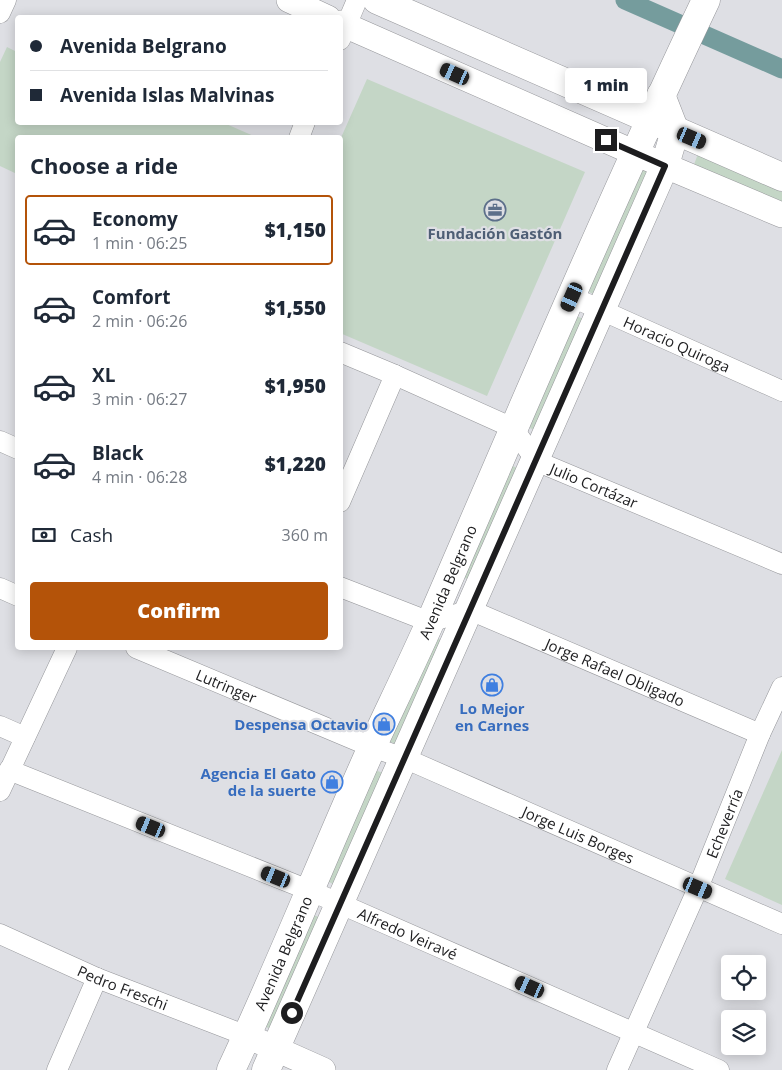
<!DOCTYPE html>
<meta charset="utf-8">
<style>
body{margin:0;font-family:"Open Sans",sans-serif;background:#f6f6f7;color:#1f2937;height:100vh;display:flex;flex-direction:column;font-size:19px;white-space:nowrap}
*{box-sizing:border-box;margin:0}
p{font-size:16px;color:#747a83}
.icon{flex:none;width:28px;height:28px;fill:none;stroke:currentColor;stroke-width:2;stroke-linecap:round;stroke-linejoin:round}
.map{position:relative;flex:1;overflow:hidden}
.panel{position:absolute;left:15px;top:135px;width:328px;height:515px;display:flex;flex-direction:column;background:#fff;border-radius:5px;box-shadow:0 2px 12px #0003}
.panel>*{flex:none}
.guide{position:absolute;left:15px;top:15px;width:328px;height:110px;border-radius:5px;box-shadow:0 2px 12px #0003;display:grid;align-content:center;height:110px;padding:0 15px;background:#fff}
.tools{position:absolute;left:721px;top:955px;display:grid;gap:10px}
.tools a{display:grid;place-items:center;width:45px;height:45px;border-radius:5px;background:#fff;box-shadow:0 2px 12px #0003;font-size:25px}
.end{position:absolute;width:22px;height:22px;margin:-11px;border:6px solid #1d1d1f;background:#fff;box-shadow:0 0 0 2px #fff}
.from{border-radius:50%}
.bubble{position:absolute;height:35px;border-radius:5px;background:#fff;box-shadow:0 2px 12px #0003;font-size:16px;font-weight:800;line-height:35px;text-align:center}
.car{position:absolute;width:15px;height:30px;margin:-15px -8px;border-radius:6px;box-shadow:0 0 4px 1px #0007;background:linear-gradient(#222 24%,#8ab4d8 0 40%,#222 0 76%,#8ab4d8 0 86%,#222 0)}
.guide b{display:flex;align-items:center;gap:18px;height:48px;font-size:19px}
.guide b+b{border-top:1px solid #e0e1e3}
.guide i{width:12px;height:12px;background:#1f2937}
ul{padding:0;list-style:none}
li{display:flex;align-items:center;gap:15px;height:70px;margin:0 10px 8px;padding:0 5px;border:2px solid transparent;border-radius:5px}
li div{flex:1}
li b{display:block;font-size:19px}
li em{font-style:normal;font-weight:800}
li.active{border-color:#b45309}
li>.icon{width:45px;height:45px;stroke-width:1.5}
h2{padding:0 15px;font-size:22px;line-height:60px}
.pay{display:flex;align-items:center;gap:12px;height:55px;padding:0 15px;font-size:19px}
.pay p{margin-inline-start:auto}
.cta{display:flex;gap:10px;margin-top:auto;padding:10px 15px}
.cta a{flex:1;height:58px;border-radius:5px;background:#b45309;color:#fff;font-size:20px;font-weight:800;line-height:58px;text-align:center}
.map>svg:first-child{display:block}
</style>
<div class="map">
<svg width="782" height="1070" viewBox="0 0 782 1070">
<rect width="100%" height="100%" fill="#dedfe4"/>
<path fill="#c4d6c6" d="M7 47 17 52 18 122 224 123 256 137 18 138 17 174 0 166V62Z
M367 79 585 172 487 396 340 333V140Z
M698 154 782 192V204L693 167Z
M639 166 651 172 595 295 583 289Z
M574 315 586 320 536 431 524 425Z
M511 465 523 471 473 582 461 576Z
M432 636 444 641 398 745 386 740Z
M782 750V905L725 879Z
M373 769 385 774 335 885 323 879Z
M309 913 321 918 271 1029 259 1024Z"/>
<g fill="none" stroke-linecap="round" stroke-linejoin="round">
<path stroke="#759c9d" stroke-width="19" d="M625 0 782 69"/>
<g stroke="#95969a" stroke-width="21">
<g id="minor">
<path d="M0 13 6 0"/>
<path d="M340 40 357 0"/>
<path d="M299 138 305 122"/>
<path id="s1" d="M572 297 782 391"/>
<path id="s2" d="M340 352 395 375 513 428 536 461 782 564"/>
<path d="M0 441 18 449"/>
<path d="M340 502 395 375"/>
<path id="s3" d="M340 587 430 622 470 610 760 734"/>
<path d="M0 588 18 596"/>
<path id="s4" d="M136 648 372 747 404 758 782 924"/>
<path d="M0 726 25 737"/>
<path id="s5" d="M9 770 311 891 719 1070"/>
<path d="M0 791 67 648"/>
<path id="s6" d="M0 934 97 978 247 1036"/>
<path d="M57 1070 97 978"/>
<path id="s7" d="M617 1070 698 888 760 734 782 687"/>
</g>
</g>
<g stroke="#95969a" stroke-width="26">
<path id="tertiary" d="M289 0 328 18
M340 23 635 153 782 215
M247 1036 323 1070"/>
</g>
<g stroke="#95969a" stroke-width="29">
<g id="secondary">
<path d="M377 0 782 177"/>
<path id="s8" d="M231 1070C281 963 324 854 372 747 392 704 413 661 432 618 521 412 609 204 706 0"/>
<path d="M266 1070 665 165 675 131 661 95"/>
</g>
</g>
<use href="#minor" stroke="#fff" stroke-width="20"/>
<use href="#tertiary" stroke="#fff" stroke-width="25"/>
<use href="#secondary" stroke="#fff" stroke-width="28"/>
</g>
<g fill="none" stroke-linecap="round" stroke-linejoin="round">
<path stroke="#1d1d1f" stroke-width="6" d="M292 1013 470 610 665 166 606 140"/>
</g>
<defs>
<g id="office-ring" transform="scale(1.125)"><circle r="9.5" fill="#dedfe4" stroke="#5c6f8a" stroke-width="1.5"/><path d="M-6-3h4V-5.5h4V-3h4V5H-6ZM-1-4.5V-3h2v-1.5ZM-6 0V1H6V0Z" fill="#5c6f8a"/></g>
<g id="shop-ring" transform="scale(1.125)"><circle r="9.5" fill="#dedfe4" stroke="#3f7fe0" stroke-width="1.5"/><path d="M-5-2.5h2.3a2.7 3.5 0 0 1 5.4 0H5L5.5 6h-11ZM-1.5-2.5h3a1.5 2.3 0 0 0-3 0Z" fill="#3f7fe0"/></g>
</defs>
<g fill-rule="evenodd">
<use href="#office-ring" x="495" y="210"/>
<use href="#shop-ring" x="492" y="685"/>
<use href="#shop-ring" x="384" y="724"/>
<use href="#shop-ring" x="332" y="782"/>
</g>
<g text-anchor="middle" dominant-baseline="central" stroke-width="4.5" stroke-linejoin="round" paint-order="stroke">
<g font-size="15" font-weight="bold" fill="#4e5e75" stroke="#dedfe4">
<text x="495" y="233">Fundación Gastón</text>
</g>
<g font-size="15" fill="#1d1d1f" stroke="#dedfe4">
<text stroke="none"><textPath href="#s1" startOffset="115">Horacio Quiroga</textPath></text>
<text stroke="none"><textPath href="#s2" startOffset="292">Julio Cortázar</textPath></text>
<text stroke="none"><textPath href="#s8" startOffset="534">Avenida Belgrano</textPath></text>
<text stroke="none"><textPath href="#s3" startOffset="296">Jorge Rafael Obligado</textPath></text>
<text stroke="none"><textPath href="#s4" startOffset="98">Lutringer</textPath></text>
<text stroke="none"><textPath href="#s7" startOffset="269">Echeverría</textPath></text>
<text stroke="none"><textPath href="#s4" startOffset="480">Jorge Luis Borges</textPath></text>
<text stroke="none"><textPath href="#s5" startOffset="431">Alfredo Veiravé</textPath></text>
<text stroke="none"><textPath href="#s8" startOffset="128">Avenida Belgrano</textPath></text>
<text stroke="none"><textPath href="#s6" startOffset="134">Pedro Freschi</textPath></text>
</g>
<g font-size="15" font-weight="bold" fill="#366cbe" stroke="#dedfe4" text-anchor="end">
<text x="492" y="708" text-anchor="middle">Lo Mejor<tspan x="492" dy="17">en Carnes</tspan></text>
<text x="368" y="724">Despensa Octavio</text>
<text x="316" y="773">Agencia El Gato<tspan x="316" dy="17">de la suerte</tspan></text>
</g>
</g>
</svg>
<div class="tools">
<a><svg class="icon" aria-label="locate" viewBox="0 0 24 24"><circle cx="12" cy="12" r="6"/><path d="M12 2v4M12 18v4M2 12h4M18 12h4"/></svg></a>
<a><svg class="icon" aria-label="layers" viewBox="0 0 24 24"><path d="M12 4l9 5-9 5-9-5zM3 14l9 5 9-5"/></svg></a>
</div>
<i class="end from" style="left:292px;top:1013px"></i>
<i class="end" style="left:606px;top:140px"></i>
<div class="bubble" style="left:565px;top:68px;width:82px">1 min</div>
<i class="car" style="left:455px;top:74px;rotate:294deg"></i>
<i class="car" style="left:692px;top:138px;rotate:113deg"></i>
<i class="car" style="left:572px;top:297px;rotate:204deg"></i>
<i class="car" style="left:151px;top:827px;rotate:292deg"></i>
<i class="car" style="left:276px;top:877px;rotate:292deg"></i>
<i class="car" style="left:698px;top:888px;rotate:113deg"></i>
<i class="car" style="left:530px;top:987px;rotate:294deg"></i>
<div class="guide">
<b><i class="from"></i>Avenida Belgrano</b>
<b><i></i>Avenida Islas Malvinas</b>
</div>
<section class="panel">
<h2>Choose a ride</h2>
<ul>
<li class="active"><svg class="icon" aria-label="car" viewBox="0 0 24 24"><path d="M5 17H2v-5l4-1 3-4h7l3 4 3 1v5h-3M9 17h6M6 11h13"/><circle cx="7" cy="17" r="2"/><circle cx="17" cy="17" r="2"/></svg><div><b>Economy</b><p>1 min · 06:25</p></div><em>$1,150</em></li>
<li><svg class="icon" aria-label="car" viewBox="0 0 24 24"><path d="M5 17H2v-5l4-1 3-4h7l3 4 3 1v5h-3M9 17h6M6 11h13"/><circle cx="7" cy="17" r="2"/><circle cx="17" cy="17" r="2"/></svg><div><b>Comfort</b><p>2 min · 06:26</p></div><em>$1,550</em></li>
<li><svg class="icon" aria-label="car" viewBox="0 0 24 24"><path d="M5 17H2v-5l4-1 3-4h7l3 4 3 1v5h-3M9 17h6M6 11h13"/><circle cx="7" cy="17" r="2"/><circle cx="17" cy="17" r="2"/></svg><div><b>XL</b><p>3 min · 06:27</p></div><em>$1,950</em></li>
<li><svg class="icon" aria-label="car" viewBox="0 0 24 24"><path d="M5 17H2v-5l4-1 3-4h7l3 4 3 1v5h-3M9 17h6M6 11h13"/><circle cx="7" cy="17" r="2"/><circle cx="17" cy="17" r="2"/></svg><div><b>Black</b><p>4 min · 06:28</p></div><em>$1,220</em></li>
</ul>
<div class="pay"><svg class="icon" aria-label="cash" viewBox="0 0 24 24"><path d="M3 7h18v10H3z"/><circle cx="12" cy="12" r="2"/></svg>Cash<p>360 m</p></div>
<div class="cta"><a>Confirm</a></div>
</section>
</div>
